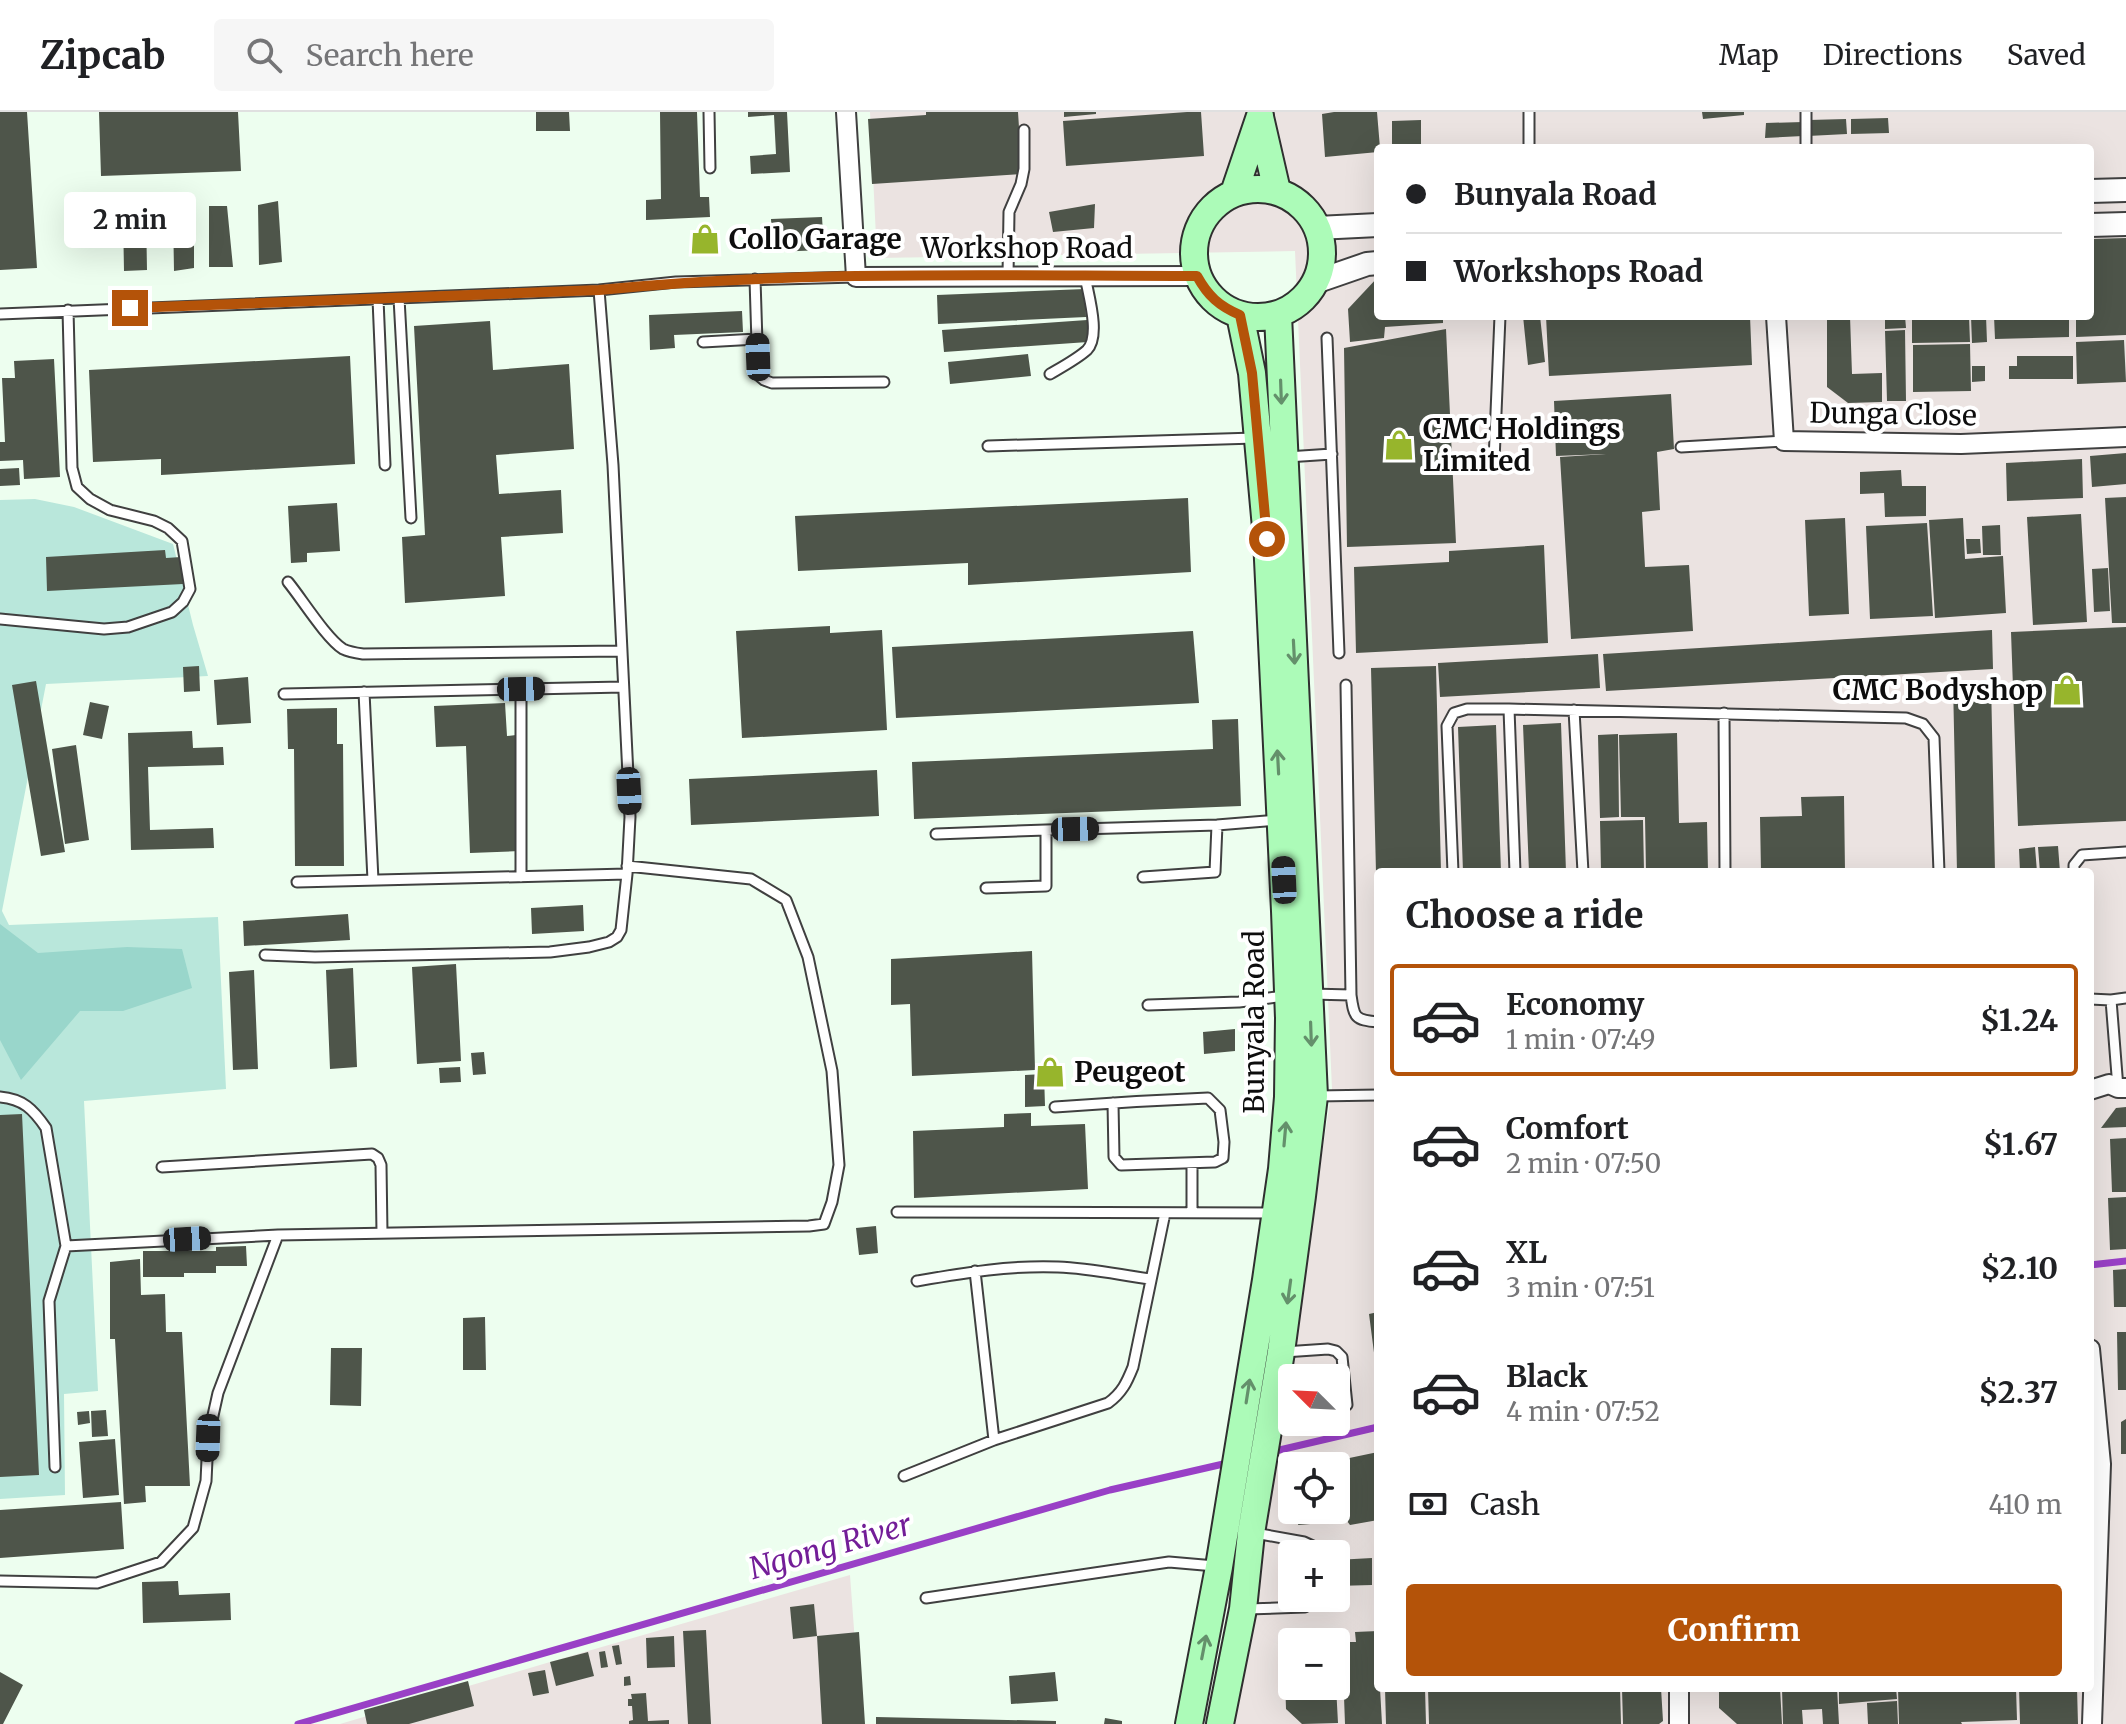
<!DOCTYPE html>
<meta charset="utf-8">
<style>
body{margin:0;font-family:Merriweather,serif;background:#f6f6f6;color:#202124;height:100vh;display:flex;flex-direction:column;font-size:30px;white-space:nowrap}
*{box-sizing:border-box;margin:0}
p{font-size:26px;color:#757577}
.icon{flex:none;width:44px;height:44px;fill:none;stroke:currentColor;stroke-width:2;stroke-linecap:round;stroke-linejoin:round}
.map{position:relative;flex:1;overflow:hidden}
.drawer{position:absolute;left:1374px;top:756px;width:720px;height:824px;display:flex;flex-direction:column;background:#fff;border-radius:8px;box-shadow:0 8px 32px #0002}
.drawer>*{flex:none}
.banner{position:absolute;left:1374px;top:32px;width:720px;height:176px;border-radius:8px;box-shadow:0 8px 32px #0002;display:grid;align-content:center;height:176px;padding:0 32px;background:#fff}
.needle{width:52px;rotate:294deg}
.tools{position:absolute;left:1278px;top:1252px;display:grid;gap:16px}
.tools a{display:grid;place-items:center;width:72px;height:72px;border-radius:8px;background:#fff;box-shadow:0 8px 32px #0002;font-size:40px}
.end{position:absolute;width:36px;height:36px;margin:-18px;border:10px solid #b45309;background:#fff;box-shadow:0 0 0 4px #fff}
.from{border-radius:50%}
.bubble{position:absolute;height:56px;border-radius:8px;background:#fff;box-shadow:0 8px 32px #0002;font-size:26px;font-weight:700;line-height:56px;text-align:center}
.car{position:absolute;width:24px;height:48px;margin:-24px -12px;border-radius:10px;box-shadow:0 0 6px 2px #0007;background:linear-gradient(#222 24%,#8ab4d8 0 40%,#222 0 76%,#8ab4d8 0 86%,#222 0)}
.banner b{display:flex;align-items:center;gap:28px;height:76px;font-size:30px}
.banner b+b{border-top:2px solid #e0e0e0}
.banner i{width:20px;height:20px;background:#202124}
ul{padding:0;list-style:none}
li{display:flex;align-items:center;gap:24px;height:112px;margin:0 16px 12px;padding:0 16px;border:4px solid transparent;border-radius:8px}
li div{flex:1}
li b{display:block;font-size:30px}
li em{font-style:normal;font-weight:700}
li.on{border-color:#b45309}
li>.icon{width:72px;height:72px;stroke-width:1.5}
h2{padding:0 32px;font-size:36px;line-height:96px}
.pay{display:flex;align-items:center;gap:20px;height:88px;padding:0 32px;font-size:30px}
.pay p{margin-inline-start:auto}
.cta{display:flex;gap:16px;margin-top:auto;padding:16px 32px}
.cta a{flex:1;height:92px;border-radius:8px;background:#b45309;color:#fff;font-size:32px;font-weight:700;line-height:92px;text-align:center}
header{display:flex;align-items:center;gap:48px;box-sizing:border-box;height:112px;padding:0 40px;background:#fff;border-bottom:2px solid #e0e0e0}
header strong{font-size:38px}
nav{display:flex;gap:44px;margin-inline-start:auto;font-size:28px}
.search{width:560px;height:72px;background:#f6f6f6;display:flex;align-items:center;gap:20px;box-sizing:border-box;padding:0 28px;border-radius:8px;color:#757577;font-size:30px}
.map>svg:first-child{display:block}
</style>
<header>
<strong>Zipcab</strong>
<div class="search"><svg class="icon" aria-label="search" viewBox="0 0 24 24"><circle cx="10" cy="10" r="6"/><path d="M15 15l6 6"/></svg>Search here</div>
<nav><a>Map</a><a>Directions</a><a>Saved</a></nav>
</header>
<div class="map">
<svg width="2126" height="1612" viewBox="0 0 2126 1612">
<rect width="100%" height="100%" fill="#edfeef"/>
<path fill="#ebe3e1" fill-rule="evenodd" d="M870 0H2126V1612H1234L1332 977 1295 139 877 146ZM1378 36H2090V204H1378ZM1378 760H2090V1576H1378ZM1292 1266H1336V1310H1292ZM1292 1354H1336V1398H1292ZM1292 1442H1336V1486H1292ZM1292 1530H1336V1574H1292Z
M850 1463 861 1612H340L550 1550Z"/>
<path fill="#b9e7db" d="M35 387 74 395 173 432 193 513 208 564 46 572 2 799 9 813 218 805 226 977 84 989 98 1279 64 1282 65 1383 0 1387V388Z"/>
<path fill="#99d6cb" d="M0 812 38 841 127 835 182 837 192 876 123 899H80L21 968 0 928Z"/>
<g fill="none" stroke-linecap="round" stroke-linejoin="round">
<path stroke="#9940c6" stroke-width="7" d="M2090 1153 2126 1149
M1271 1340 1378 1315
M298 1612 1110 1378 1232 1350"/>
</g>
<path fill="#4e554a" d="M0 0H27L37 156 0 158Z
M99 0H238L241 59 101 64Z
M536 0H569L570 19H536Z
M660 0H697L700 85H709L710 105 646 108V88L661 87Z
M748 0H787L790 60 751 62 750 44 776 42 774 3 748 5Z
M926 0H1018L1022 62 872 72 868 7 926 3Z
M1064 0H1096V2L1064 5Z
M1187 0H1201L1204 44 1066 54 1063 9Z
M1334 0H1377L1380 36H1378V40L1325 45 1322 2Z
M1702 0H1744V3L1703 7Z
M1888 6 1889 21 1851 22V7Z
M1846 7 1847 22 1808 24 1809 8Z
M1421 8V32L1392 33V9Z
M1803 10V24L1765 26 1766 11Z
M278 89 282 150 259 153 258 93Z
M1095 92 1094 116 1053 120 1049 100Z
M209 94H227L233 155H209Z
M194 96V156L174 159 173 100Z
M146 102 147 158 124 159 123 103Z
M822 105 824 138 773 140 771 107Z
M2126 126V223L2076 225V204H2090V127Z
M1378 165V204H1443V211L1385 215 1384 226 1350 230 1348 197Z
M1085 177 1086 205 938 212 937 183Z
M742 199 743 220 674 223 675 236 650 238 649 203Z
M1523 204H1540L1545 250 1528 253Z
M1546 204H1750L1752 253 1549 264Z
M1827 204H1850L1852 262 1882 261V290L1848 291 1827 275Z
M1885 204H1905L1906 216 1885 217Z
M1971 204H1986L1987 230 1972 231Z
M1994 204H2069V225L1995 227Z
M1969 205 1970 230 1912 231V206Z
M1087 208 1088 230 944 240 942 218Z
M490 209 493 258 569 252 574 337 496 343 499 382 561 378 563 421 501 425 505 484 405 491 402 425 425 423 414 214Z
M1446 217 1456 431 1347 435 1344 236Z
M1905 218 1906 289H1887L1885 219Z
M2124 228 2126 270 2077 272 2076 230Z
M1970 232 1971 279 1913 280V233Z
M1028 242 1031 264 950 272 948 250Z
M350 244 355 352 161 363V347L93 350 89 258Z
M2017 244H2073V267H2009V254H2017Z
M54 247 60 365 24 367 23 348 0 349V330H5L2 266H15L14 249Z
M1972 254H1985V269L1972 270Z
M1671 282 1674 337 1657 340 1660 398 1642 400 1645 455 1689 453 1693 519 1571 527 1560 345 1606 342 1556 344 1554 289Z
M2126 341V372L2092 375 2090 344Z
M2082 347 2083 386 2007 389 2006 351Z
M19 356 20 373 0 374V357Z
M1901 358 1902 374H1926V404L1885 405 1884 381 1860 382V360Z
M2126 385V511H2112L2105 386Z
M1188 386 1191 460 968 473V451L798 459 795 404Z
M337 391 340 439 307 441V450L291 451 288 394Z
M2081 402 2087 510 2033 513 2027 405Z
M1845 406 1849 502 1809 504 1805 408Z
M1963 406 1965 447 2003 444 2006 501 1935 506 1929 408Z
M1927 411 1933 504 1870 507 1866 414Z
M2000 413 2001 443H1983L1982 414Z
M1966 427H1980L1981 441 1967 442Z
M1544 433 1548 531 1356 541 1354 455 1449 450V439Z
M165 438 166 446 181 445 183 472 47 479 46 445Z
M2108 456 2110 499 2094 500 2092 457Z
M830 514V521L882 518 887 618 742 626 736 519Z
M2126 515V709L2018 714 2011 520Z
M1992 518 1993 557 1606 579 1603 542Z
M1193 519 1199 591 896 606 892 535Z
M1598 542 1600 576 1440 585 1438 551Z
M199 554 200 579 184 580 183 555Z
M1436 554 1441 760H1376L1371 556Z
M248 565 251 611 217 613 214 568Z
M36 569 65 740 41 744 12 573Z
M1991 569 1995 760H1957L1953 570Z
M90 590 109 594 102 627 83 623Z
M505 591 507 624 516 623 520 739 470 741 466 634 436 635 434 594Z
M337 596V632H343L344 754H295L294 637H288L287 597Z
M1238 607 1241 694 914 707 912 650 1213 637 1212 608Z
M1561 611 1566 760H1529L1523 613Z
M1496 613 1501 760H1463L1458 615Z
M192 619 193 636 223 635 224 653 148 655 150 718 213 716 214 736 131 738 128 621Z
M1677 621 1679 711 1707 710 1708 760H1646L1645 705H1621L1619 623Z
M1618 622 1619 705 1600 706 1598 623Z
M76 633 89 728 65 732 52 637Z
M877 658 879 704 691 713 689 667Z
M1844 684 1845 760H1761L1760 705 1802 704 1801 685Z
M1643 708 1644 760H1601L1600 709Z
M2058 734 2060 760H2040L2038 735Z
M2035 735 2037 760H2020L2019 737Z
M583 793 584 819 532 822 531 796Z
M348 802 350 828 244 834 243 809Z
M1032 839 1035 958 912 964 910 892 891 893V847Z
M456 852 461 949 417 952 412 855Z
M353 856 357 955 330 957 326 858Z
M254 858 258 957 233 958 229 860Z
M1235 917V939L1204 942 1203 920Z
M484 940 486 962 473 963 471 941Z
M460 955 461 970 440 971 439 956Z
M1044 962 1045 994 1025 995V963Z
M2126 995V1015L2101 1016 2116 996Z
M1031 1001V1014L1085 1012 1088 1077 914 1086 913 1019 1004 1015V1002Z
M22 1002 39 1363 0 1365V1003Z
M2126 1026V1080H2112L2110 1027Z
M2126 1085V1137L2110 1138 2108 1086Z
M876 1114 878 1141 859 1143 856 1116Z
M246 1134 247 1154H216V1161H184V1165H143V1139H216V1135Z
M140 1147 141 1183 165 1182 166 1220H182L190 1374H145L146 1390 124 1392 115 1227H110V1150Z
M2126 1157V1195H2114L2113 1158Z
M1378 1200V1256H1376L1369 1202Z
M485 1205 486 1258H463V1206Z
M2117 1220H2126V1278H2118Z
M331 1236H362L361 1294 330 1293Z
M106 1298 108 1324 92 1325 91 1299Z
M89 1299 90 1311 78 1313 77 1300Z
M2126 1307V1342H2121V1310Z
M115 1327 119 1383 83 1386 79 1330Z
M1378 1340V1408L1350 1413 1347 1409 1298 1413 1301 1398H1336L1335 1349Z
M121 1390 124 1437 0 1446V1398Z
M1372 1446V1473L1336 1474V1448Z
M178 1469 179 1483 230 1481 231 1508 143 1511 142 1470Z
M814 1492 817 1524 793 1527 790 1495Z
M706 1518 711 1612H688L683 1519Z
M1378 1519V1576H1380L1382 1612H1345L1342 1530H1356L1355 1520Z
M859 1520 865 1612H822L817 1524Z
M674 1524 675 1555 647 1556 646 1526Z
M1292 1532V1574H1336L1338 1611 1302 1612 1286 1597 1284 1533Z
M619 1533 622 1552 616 1553 612 1534Z
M605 1539 608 1555 601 1556 599 1540Z
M588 1540 594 1564 556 1574 550 1550Z
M545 1558 549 1581 533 1584 528 1561Z
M0 1560 23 1573 3 1612H0Z
M1055 1560 1058 1589 1011 1592 1009 1564Z
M630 1564 631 1573 624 1574V1565Z
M468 1569 474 1594 409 1612H367L364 1598Z
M1385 1576H1425L1426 1612H1386Z
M1428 1576H1620L1621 1612H1429Z
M1622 1576H1661L1663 1609 1659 1612H1623Z
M1719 1576H1780L1782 1612H1737L1719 1596Z
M1782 1576H1837L1839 1612H1823L1822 1597 1802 1598 1803 1612H1783Z
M1839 1576H1896L1897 1587 1839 1592Z
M1898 1576H2016L2017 1608 1961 1610 1962 1612H1899Z
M2019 1576H2077L2078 1612H2020Z
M646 1581 648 1609 669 1608V1612H629V1609L633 1608 632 1594H628V1587H632L631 1582Z
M1897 1589 1898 1612H1868L1867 1591Z
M876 1605 1056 1609V1612H876Z
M1105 1606 1122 1609V1612H1104Z"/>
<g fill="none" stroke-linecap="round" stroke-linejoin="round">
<g stroke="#404040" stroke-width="13">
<path id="service" d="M709 0 710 56
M1529 0V36
M1806 0V36
M1008 164 1009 100 1021 72 1024 57V18
M755 167 758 263 764 268 772 271 884 270
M399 186 411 406
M378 187 385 353
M0 202 599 178 676 170 856 165
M1327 226 1339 541
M703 230 757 227
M1050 262C1062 255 1077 247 1087 238 1101 224 1088 182 1085 164
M988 334 1255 326
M1681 335 1784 329
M1287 345 1332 342
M1494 349 1500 204
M288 470C302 487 326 526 343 537 349 540 356 541 363 542L621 539
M0 507 104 517 128 515 172 500 183 490 190 477 182 429 168 416 154 409 110 398 90 387 77 375 72 356 68 198
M1346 573 1351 883C1354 905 1354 908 1378 910
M364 580 373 768
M284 582 623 575
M1509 597 1515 760
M1574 598 1583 760
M1724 601 1725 760
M936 722 1046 718
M1453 760 1447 614 1454 601 1467 597H1509L1906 606 1923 612 1934 626 1939 760
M2074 760V753L2082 743 2126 740
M521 765V577
M1143 765 1215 760 1217 713
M297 770 627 762
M986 776 1046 774V718L1217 713 1279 708
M265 843 315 845 550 840 589 835 609 830 617 825 621 818 627 762 630 705 613 353 599 178
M1311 882 1351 883
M2090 887 2111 888
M1148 893 1239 890 1284 884
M2118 976 2111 888 2126 886
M1317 984 1378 983
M0 985C23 987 33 997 46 1016L66 1134 278 1123 809 1114 824 1112 832 1090 839 1053 832 959 808 845 786 788 751 767 627 754
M1055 995C1106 991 1157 988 1208 986L1220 998 1224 1030 1223 1046 1215 1050 1121 1053 1114 1045 1113 991
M1192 1052V1101
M162 1055 372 1042 378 1046 381 1053 382 1121
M897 1100 1273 1101
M975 1159 994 1328
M917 1169C964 1161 1010 1153 1058 1155 1089 1156 1120 1163 1150 1167
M1284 1240 1328 1237 1336 1239 1342 1245 1347 1293
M55 1355 49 1189 66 1134
M904 1364 994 1328 1108 1291C1122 1281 1127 1270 1133 1255L1165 1101
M1255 1421 1304 1430 1317 1436 1320 1442
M0 1469 97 1471 161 1450 193 1416 206 1369 208 1326 218 1281 278 1123
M926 1486 1169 1450 1215 1454
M1247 1497 1305 1495 1316 1486"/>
</g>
<g stroke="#404040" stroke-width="22">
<path id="minor" d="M846 0 856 165 1197 164
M1776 204 1784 329 1961 332 2126 325
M2090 978 2109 972 2118 976H2126
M2090 1237 2101 1352 2092 1612
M1679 1576V1612"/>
</g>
<g stroke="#404040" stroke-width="26">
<path id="tertiary" d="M2090 79 2126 78
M2090 113 2126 112
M1317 116 1378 113
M1315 170 1367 152 1378 151"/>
</g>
<g stroke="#2f2f2f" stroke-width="30">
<path id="secondary" d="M1260 5 1277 79
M1194 141a64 64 0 1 1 128 0a64 64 0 1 1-128 0Z
M1234 81 1260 4
M1189 1612 1219 1455 1266 1168 1282 1057 1288 985 1289 906 1285 799 1267 427 1252 261 1240 203
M1220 1612 1243 1497 1251 1421 1281 1240 1302 1084 1314 984 1278 203"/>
</g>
<use href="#service" stroke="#fff" stroke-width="9"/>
<use href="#minor" stroke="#fff" stroke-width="18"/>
<use href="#tertiary" stroke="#fff" stroke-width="22"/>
<use href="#secondary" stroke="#acfbb8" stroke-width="26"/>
</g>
<defs><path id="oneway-shaft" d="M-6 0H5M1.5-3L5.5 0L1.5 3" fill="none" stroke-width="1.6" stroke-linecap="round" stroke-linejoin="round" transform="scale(2)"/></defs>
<g stroke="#64906b">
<use href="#oneway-shaft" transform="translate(1281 280) rotate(88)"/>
<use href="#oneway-shaft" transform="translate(1294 540) rotate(87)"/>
<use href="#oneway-shaft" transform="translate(1278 650) rotate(-93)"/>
<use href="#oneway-shaft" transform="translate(1311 922) rotate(88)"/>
<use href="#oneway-shaft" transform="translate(1285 1022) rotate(-85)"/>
<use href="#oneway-shaft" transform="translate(1289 1180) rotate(98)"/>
<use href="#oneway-shaft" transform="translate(1248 1279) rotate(-81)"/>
<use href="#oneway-shaft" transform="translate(1204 1535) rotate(-79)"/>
</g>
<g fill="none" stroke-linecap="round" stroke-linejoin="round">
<path stroke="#b45309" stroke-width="10" d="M130 196 599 178C798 158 998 164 1197 164 1208 184 1219 194 1240 203L1252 261 1267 427"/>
</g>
<defs>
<g id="shop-bare" transform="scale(2.4)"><path d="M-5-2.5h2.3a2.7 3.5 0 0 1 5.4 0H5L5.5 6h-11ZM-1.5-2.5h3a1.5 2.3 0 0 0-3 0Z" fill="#97b52c" stroke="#fff" stroke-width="2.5" paint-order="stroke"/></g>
</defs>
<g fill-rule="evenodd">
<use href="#shop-bare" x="705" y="127"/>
<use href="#shop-bare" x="1399" y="333"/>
<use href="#shop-bare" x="2067" y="578"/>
<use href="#shop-bare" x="1050" y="960"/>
</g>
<g text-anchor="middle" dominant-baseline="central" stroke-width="8" stroke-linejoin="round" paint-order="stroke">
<g font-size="28" font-weight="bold" fill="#0d0d0d" stroke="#fff" text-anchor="start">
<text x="729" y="127">Collo Garage</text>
<text x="1423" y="317">CMC Holdings<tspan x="1423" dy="32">Limited</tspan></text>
<text x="2043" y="578" text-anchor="end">CMC Bodyshop</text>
<text x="1074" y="960">Peugeot</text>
</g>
<g font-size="28" fill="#0d0d0d" stroke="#fff">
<text x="1027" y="136">Workshop Road</text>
<text transform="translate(1893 302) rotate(1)">Dunga Close</text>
<text transform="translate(1254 910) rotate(-90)">Bunyala Road</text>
</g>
<g font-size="30" font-style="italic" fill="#731d98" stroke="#fff">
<text transform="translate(830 1434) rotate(-16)">Ngong River</text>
</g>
</g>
</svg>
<div class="tools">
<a><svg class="needle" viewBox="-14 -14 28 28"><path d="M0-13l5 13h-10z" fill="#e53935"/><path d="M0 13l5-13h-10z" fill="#757577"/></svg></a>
<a><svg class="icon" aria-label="locate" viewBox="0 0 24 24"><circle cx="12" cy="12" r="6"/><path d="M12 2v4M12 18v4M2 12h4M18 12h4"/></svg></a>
<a>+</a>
<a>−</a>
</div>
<i class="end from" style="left:1267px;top:427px"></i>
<i class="end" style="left:130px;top:196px"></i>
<div class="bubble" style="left:64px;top:80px;width:132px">2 min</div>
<i class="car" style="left:758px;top:245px;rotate:358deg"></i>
<i class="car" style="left:521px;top:577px;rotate:89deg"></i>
<i class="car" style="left:629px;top:679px;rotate:177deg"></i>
<i class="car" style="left:1075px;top:717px;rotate:89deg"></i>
<i class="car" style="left:1284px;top:768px;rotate:357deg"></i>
<i class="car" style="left:187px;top:1127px;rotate:87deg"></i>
<i class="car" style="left:208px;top:1326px;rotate:182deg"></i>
<div class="banner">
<b><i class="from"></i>Bunyala Road</b>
<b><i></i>Workshops Road</b>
</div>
<section class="drawer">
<h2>Choose a ride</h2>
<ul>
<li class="on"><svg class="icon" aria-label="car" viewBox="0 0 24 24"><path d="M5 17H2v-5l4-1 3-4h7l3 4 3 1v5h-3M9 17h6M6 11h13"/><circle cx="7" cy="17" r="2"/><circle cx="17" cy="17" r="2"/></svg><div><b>Economy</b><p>1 min · 07:49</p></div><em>$1.24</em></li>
<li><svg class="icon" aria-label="car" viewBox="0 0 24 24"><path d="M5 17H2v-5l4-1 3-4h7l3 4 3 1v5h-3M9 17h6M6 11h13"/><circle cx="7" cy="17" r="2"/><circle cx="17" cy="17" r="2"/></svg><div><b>Comfort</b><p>2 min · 07:50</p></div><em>$1.67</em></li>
<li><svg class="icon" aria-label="car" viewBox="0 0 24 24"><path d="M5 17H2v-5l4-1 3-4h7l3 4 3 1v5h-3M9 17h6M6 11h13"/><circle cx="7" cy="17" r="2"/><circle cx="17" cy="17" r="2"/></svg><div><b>XL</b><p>3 min · 07:51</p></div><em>$2.10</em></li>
<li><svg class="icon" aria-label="car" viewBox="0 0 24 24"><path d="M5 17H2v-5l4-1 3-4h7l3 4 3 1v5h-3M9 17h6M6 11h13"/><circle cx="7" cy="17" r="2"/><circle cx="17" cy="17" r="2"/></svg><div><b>Black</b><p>4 min · 07:52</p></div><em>$2.37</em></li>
</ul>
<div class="pay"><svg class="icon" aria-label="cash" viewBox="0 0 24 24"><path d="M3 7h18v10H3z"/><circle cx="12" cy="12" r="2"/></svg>Cash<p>410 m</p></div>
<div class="cta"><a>Confirm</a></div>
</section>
</div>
